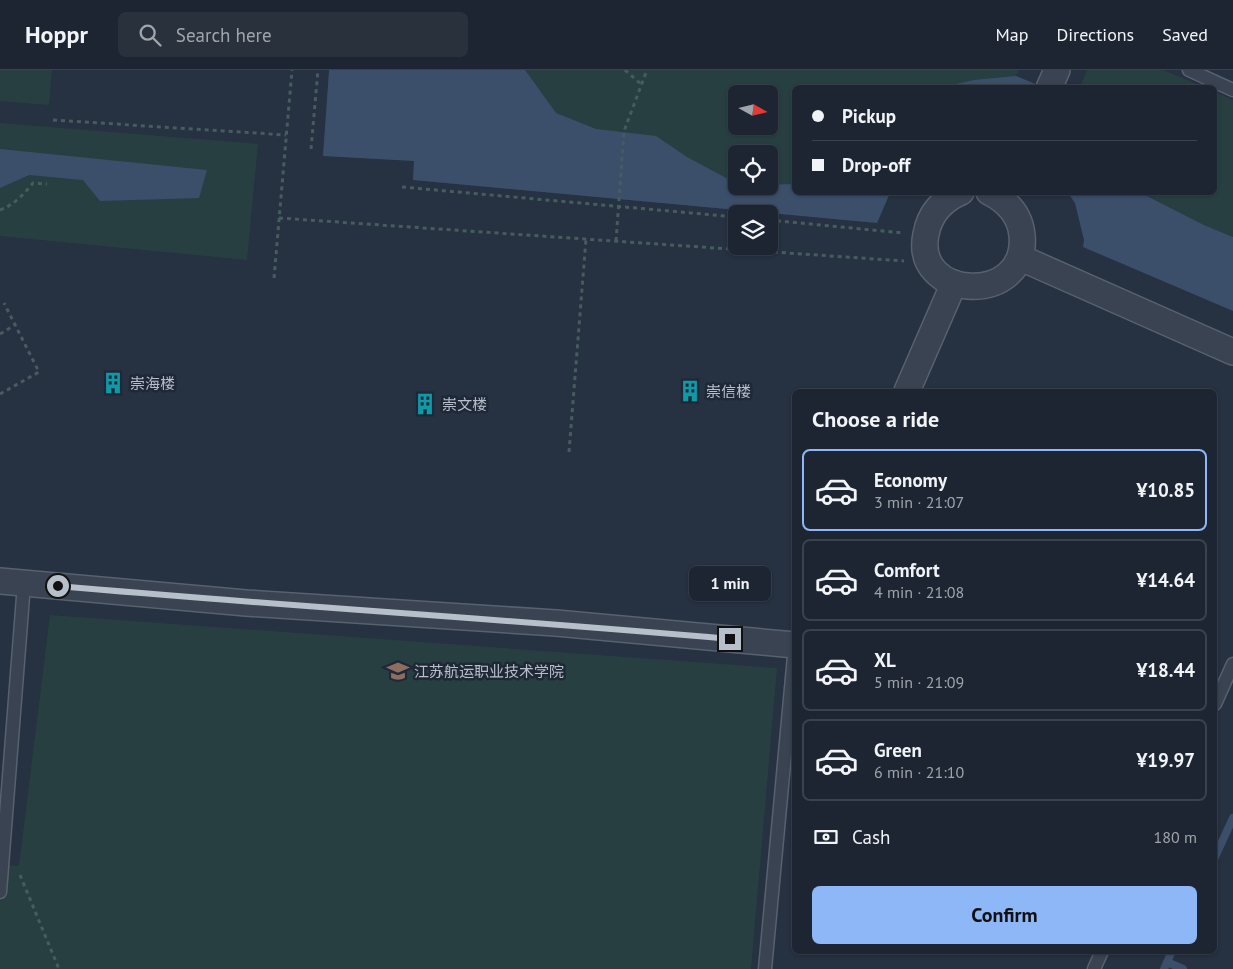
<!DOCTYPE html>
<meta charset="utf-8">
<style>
body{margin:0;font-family:"PT Sans","Noto Sans SC",sans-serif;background:#29313d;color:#f1f3f6;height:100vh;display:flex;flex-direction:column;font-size:19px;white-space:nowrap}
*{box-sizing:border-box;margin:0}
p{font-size:16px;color:#a0a5ab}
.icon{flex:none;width:28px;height:28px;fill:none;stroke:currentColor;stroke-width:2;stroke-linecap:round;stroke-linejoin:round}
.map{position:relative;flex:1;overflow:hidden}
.panel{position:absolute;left:792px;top:319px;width:425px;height:565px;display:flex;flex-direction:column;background:#1c2531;border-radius:8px;box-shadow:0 1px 4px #0004,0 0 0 1px #3a424d}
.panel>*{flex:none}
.guide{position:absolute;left:792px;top:15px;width:425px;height:110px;border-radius:8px;box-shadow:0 1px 4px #0004,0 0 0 1px #3a424d;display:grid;align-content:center;height:110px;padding:0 20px;background:#1c2531}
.needle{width:32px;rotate:98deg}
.controls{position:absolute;left:728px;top:15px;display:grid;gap:10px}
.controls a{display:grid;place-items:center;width:50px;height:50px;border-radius:8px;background:#1c2531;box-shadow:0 1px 4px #0004,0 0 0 1px #3a424d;font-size:25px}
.end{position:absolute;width:22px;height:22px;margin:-11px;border:6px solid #b7bfcb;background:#111;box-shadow:0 0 0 2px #111}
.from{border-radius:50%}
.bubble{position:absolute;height:35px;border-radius:8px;background:#1c2531;box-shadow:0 1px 4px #0004,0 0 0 1px #3a424d;font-size:16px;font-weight:600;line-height:35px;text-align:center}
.guide b{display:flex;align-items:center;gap:18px;height:48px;font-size:19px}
.guide b+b{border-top:1px solid #3a424d}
.guide i{width:12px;height:12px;background:#f1f3f6}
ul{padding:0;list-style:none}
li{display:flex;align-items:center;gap:15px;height:82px;margin:0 10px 8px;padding:0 10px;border:2px solid #3a424d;border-radius:8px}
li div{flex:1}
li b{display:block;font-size:19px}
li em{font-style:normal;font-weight:600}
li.current{border-color:#8eb7f8}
li>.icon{width:45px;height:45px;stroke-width:1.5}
h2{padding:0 20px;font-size:22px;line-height:60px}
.pay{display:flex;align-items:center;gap:12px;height:55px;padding:0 20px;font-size:19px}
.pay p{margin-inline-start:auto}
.action{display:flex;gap:10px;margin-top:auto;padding:10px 20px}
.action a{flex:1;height:58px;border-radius:8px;background:#8eb7f8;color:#111;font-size:20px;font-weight:600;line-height:58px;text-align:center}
header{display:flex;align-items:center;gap:30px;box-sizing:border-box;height:70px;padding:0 25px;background:#1c2531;border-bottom:1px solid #3a424d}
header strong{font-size:24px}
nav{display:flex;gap:28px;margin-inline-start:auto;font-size:18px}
.search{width:350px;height:45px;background:#29313d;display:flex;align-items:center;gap:12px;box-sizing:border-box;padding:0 18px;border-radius:8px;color:#a0a5ab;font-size:19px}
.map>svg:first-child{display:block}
</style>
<header>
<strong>Hoppr</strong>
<div class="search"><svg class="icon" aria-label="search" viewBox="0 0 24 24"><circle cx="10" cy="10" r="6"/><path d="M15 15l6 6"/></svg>Search here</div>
<nav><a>Map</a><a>Directions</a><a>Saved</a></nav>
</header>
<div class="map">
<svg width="1233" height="899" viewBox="0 0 1233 899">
<rect width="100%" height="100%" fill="#263141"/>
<path fill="#283f42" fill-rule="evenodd" d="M0 0H52L49 35 0 31Z
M330 0H1019L1010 17 795 18V122L890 123 877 153 413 110 414 91 323 86ZM736 24H769V56H736ZM736 84H769V116H736Z
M1087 0H1163L1204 17H1080Z
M1215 22 1233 30V167L1204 155 1141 123 1215 122Z
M0 53 258 74 247 190 0 166Z
M50 545 777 598 751 899H0V795L19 796Z"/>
<path fill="#3b4f6a" d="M329 0H525L556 43 596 59 656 66 687 87 728 109 736 110V116L795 114V122L890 123 877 153 413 110 414 91 323 86Z
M1016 6 1043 17 938 18 974 10Z
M0 79 207 100 199 128 100 131 83 110 29 105 0 118Z
M1068 123H1141L1204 155 1233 167V241L1083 177 1084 170 1075 133Z"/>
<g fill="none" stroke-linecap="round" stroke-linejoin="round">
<path stroke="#3b4f6a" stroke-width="8" d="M1215 787 1233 748
M1167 892 1183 899
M1164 899 1172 881"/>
<g stroke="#58616e" stroke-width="15">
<path id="service" d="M1189 0 1233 20
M1215 634 1233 594
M0 822 24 514
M765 899 795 575
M1094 899 1102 881"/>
</g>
<g stroke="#58616e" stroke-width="28">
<path id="minor" d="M1049 18 1057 0
M961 122C942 130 930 143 926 164 912 231 1029 236 1022 165 1020 145 1007 131 989 122
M1021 188 1233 282
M907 321 954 213
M0 511 246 533 556 553 795 575"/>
</g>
<path stroke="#465c5f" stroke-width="3" stroke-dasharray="4 4" stroke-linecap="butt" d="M625 0 641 14
M53 50 286 65
M311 79 318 0
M402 117 736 147
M0 140C14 135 24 124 33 113L47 114
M279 148 904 191
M769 150 903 163
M616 171 624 61 647 0
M274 208 292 0
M0 264 15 255
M0 324 39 302 4 233
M569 382 586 169
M20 805 59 899"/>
<use href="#service" stroke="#3a4351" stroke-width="12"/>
<use href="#minor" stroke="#3a4351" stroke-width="25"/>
</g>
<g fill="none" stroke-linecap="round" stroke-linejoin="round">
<path stroke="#b7bfcb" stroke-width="6" d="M58 516C282 536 506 549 730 569"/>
</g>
<defs>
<g id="building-bare" transform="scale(1.725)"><path d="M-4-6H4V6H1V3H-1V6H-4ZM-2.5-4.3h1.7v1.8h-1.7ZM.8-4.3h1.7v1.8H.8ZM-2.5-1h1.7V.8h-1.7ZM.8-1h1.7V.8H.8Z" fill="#0f9aa8" stroke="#1f2836" stroke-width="2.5" paint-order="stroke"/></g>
<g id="university-bare" transform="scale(1.725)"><path d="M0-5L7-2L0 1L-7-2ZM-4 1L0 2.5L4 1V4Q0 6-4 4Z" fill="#8d6e63" stroke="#1f2836" stroke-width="2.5" paint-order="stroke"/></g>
</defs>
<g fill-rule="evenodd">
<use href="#building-bare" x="113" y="313"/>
<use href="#building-bare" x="690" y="321"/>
<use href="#building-bare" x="425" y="334"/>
<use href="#university-bare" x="398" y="601"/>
</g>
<g text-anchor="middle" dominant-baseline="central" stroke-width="5" stroke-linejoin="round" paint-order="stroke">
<g font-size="15" fill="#b7bfcb" stroke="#1f2836" text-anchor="start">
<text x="130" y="313">崇海楼</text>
<text x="706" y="321">崇信楼</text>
<text x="442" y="334">崇文楼</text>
<text x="414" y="601">江苏航运职业技术学院</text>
</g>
</g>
</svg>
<div class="controls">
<a><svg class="needle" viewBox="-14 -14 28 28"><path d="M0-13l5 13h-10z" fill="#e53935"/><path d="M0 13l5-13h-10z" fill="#a0a5ab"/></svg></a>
<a><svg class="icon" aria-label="locate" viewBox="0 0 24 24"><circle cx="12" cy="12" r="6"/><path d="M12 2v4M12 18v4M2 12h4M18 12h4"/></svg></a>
<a><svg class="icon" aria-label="layers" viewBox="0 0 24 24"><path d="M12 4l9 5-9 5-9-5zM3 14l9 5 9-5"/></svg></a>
</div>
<i class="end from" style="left:58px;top:516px"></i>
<i class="end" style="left:730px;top:569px"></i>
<div class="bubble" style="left:689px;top:496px;width:82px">1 min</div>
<div class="guide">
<b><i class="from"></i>Pickup</b>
<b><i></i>Drop-off</b>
</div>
<section class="panel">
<h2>Choose a ride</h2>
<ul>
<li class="current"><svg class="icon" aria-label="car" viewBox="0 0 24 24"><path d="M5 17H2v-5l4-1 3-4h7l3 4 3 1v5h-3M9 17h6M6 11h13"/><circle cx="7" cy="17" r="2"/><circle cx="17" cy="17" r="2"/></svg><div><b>Economy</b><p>3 min · 21:07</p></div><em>¥10.85</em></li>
<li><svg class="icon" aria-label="car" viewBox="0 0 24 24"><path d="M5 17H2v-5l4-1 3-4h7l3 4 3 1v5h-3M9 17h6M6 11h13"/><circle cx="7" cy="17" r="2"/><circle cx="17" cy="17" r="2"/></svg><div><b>Comfort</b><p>4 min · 21:08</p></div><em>¥14.64</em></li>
<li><svg class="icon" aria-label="car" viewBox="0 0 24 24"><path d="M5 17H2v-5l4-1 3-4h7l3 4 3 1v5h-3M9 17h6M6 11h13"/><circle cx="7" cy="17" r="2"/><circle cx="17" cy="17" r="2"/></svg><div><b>XL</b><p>5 min · 21:09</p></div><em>¥18.44</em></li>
<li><svg class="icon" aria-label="car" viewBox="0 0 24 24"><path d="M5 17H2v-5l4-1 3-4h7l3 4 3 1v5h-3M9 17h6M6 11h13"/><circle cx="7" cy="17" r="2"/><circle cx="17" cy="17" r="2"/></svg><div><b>Green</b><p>6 min · 21:10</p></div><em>¥19.97</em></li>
</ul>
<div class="pay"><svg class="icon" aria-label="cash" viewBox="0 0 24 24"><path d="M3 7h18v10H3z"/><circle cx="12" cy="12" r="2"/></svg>Cash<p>180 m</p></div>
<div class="action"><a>Confirm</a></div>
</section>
</div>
